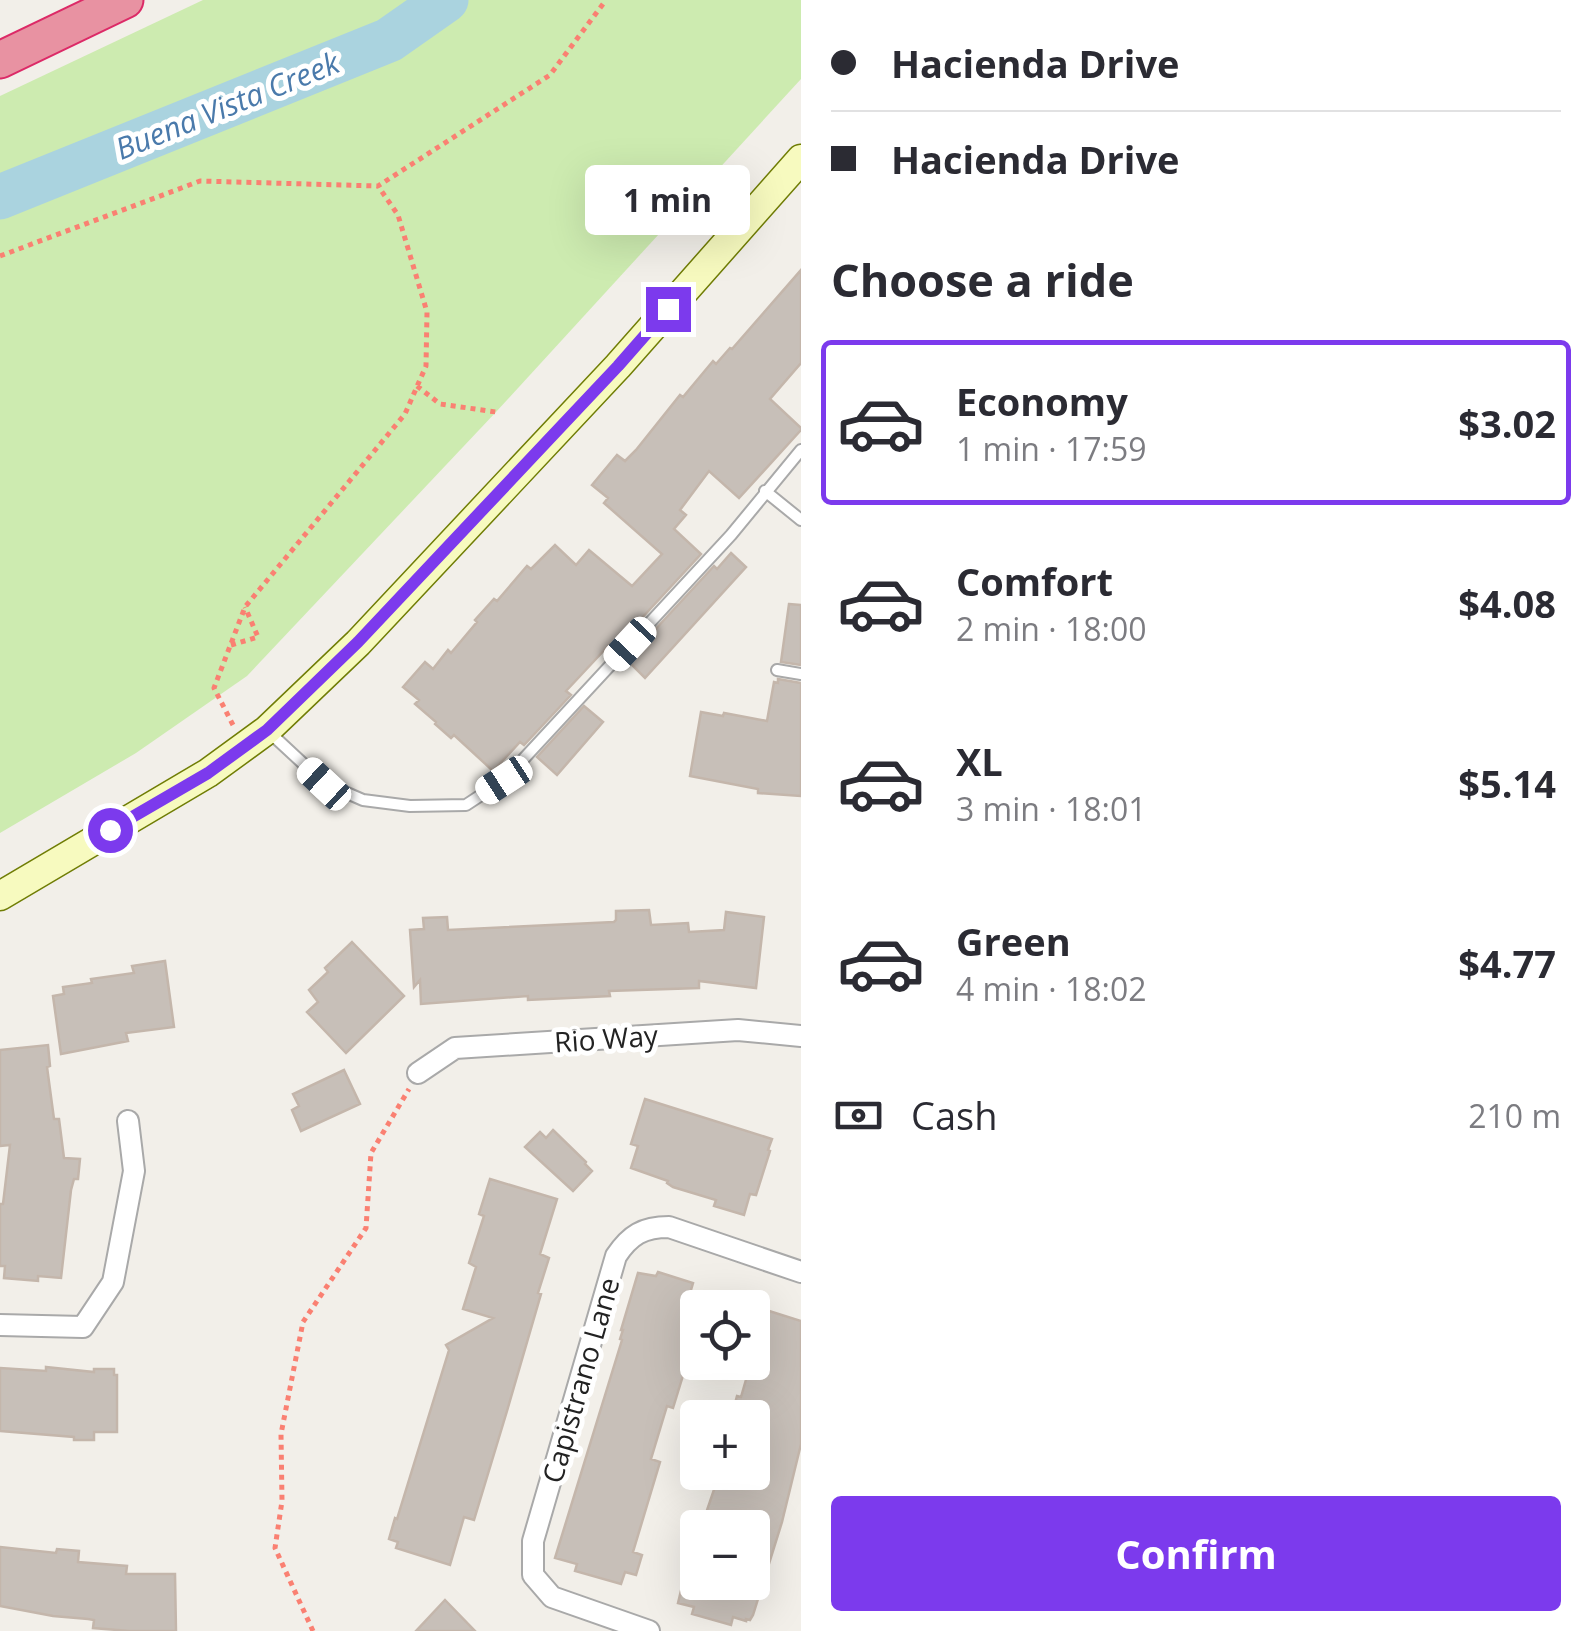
<!DOCTYPE html>
<meta charset="utf-8">
<style>
body{margin:0;font-family:"Open Sans",sans-serif;background:#f2f2f3;color:#2b2b33;height:100vh;display:flex;flex-direction:column;font-size:38px;white-space:nowrap}
*{box-sizing:border-box;margin:0}
p{font-size:32px;color:#7c7c81}
.icon{flex:none;width:55px;height:55px;fill:none;stroke:currentColor;stroke-width:2;stroke-linecap:round;stroke-linejoin:round}
.map{position:relative;flex:1;overflow:hidden}
.drawer{display:flex;flex-direction:column;background:#fff;width:790px}
.drawer>*{flex:none}
.hud{display:grid;align-content:center;height:220px;padding:0 30px;background:#fff}
.buttons{position:absolute;left:680px;top:1290px;display:grid;gap:20px}
.buttons a{display:grid;place-items:center;width:90px;height:90px;border-radius:10px;background:#fff;box-shadow:0 10px 40px #0002;font-size:50px}
.end{position:absolute;width:45px;height:45px;margin:-22px;border:12px solid #7c3aed;background:#fff;box-shadow:0 0 0 5px #fff}
.from{border-radius:50%}
.bubble{position:absolute;height:70px;border-radius:10px;background:#fff;box-shadow:0 10px 40px #0002;font-size:32px;font-weight:700;line-height:70px;text-align:center}
.car{position:absolute;width:30px;height:60px;margin:-30px -15px;border-radius:12px;box-shadow:0 0 8px 2px #0007;background:linear-gradient(#fff 24%,#345 0 40%,#fff 0 76%,#345 0 86%,#fff 0)}
.hud b{display:flex;align-items:center;gap:35px;height:95px;font-size:38px}
.hud b+b{border-top:2px solid #e1e1e2}
.hud i{width:25px;height:25px;background:#2b2b33}
ul{padding:0;list-style:none}
li{display:flex;align-items:center;gap:30px;height:165px;margin:0 20px 15px;padding:0 10px;border:5px solid transparent;border-radius:10px}
li div{flex:1}
li b{display:block;font-size:38px}
li em{font-style:normal;font-weight:700}
li.on{border-color:#7c3aed}
li>.icon{width:90px;height:90px;stroke-width:1.5}
h2{padding:0 30px;font-size:45px;line-height:120px}
.pay{display:flex;align-items:center;gap:25px;height:110px;padding:0 30px;font-size:38px}
.pay p{margin-inline-start:auto}
.primary-button{display:flex;gap:20px;margin-top:auto;padding:20px 30px}
.primary-button a{flex:1;height:115px;border-radius:10px;background:#7c3aed;color:#fff;font-size:40px;font-weight:700;line-height:115px;text-align:center}
main{display:flex;flex:1;min-height:0}
.map>svg:first-child{display:block}
</style>
<main>
<div class="map">
<svg width="801" height="1631" viewBox="0 0 801 1631">
<rect width="100%" height="100%" fill="#f2efe9"/>
<path fill="#cdebb0" d="M203 0H801V79L496 412 247 676 136 753 0 833V96Z"/>
<g fill="none" stroke-linecap="round" stroke-linejoin="round">
<path stroke="#aad3df" stroke-width="45" d="M0 197 389 40 446 0"/>
</g>
<path fill="#c7bfb8" stroke="#c4b6ab" stroke-width="2.5" d="M801 270V363L770 399 801 428V430L739 498 709 471 680 510 686 515 674 529 701 554 614 648 610 644 566 691 571 695 524 745 520 742 493 771 454 735 451 738 435 724 436 722 415 704 419 700 403 687 425 662 433 669 448 650 451 653 477 622 475 620 494 599 497 601 527 566 531 569 555 545 576 565 589 550 632 586 662 554 604 503 608 498 592 485 617 455 625 461 636 450 680 395 683 397 713 361 716 364 730 348 732 349Z
M731 553 746 567 645 678 627 660 714 566 717 569Z
M789 604 801 605V665L781 662Z
M778 679 801 683V796L758 793V789L690 776 701 712 723 716 724 713 767 721 774 682 778 683Z
M584 706 603 722 557 775 537 757Z
M649 910 651 925 688 923 689 932 724 930 726 912 764 917 756 988 699 981V988L609 991 610 996 528 1000V996L421 1004 420 980 414 987 410 930 424 929 423 918 447 917 448 930 614 922 616 920V911Z
M352 942 404 996 346 1053 307 1012 318 1002 309 990 328 972 325 968Z
M165 961 174 1027 126 1033 128 1041 61 1054 53 996 64 994 63 987 92 983 91 979 134 973 132 966Z
M48 1045 50 1066 47 1067 54 1119H59L64 1158 80 1159 78 1179H74L71 1190 61 1278 38 1276V1281L4 1278 5 1266H0V1204H3L10 1145 0 1146V1050Z
M344 1070 360 1104 301 1131 292 1110 299 1106 293 1094Z
M645 1099 772 1139 768 1150 770 1151 756 1195 750 1194 744 1215 714 1206 716 1200 673 1187 667 1183 668 1181 631 1168 638 1146 631 1144Z
M553 1130 586 1162 585 1164 592 1171 573 1191 525 1147 540 1132 546 1138Z
M490 1179 557 1199 540 1254 549 1258 538 1293 541 1294 507 1411 474 1520 464 1517 450 1565 396 1548 398 1542 389 1539 395 1518 397 1519 449 1350 446 1345 493 1318 463 1309 476 1267 469 1263 484 1216 479 1214Z
M658 1272 693 1283 689 1297 696 1299 688 1327 697 1330 673 1408 667 1406 651 1459 660 1462 633 1552 642 1555 636 1575 625 1572 621 1584 575 1571 577 1564 555 1558 622 1340 620 1339 623 1330H621L638 1273 656 1276Z
M766 1310 801 1321V1444L782 1522 753 1615 750 1620 746 1619V1621L733 1617 731 1625 692 1614 694 1607 678 1603 683 1582H752V1528H721L703 1522 720 1472H752V1418H731L737 1396 741 1397Z
M46 1367 94 1372V1369H114V1375H117V1432H94V1440H74V1437L0 1431V1368L46 1371Z
M0 1547 56 1553 57 1549 79 1551 78 1562 127 1566 126 1574H175L176 1631H129L93 1628 94 1620 88 1619 53 1616 0 1606Z
M445 1600 475 1631H416Z"/>
<g fill="none" stroke-linecap="round" stroke-linejoin="round">
<g stroke="#a9a9a9" stroke-width="14">
<path id="service" d="M765 491 801 520
M777 670 801 674
M268 731 324 783 363 800 410 806 466 805 504 780 731 535 801 450"/>
</g>
<g stroke="#a9a9a9" stroke-width="24">
<path id="minor" d="M418 1073 455 1048 738 1030 801 1036
M0 1325 83 1327 113 1282 134 1171 128 1121
M649 1631 552 1597 533 1575V1541L616 1256C630 1235 643 1227 669 1227L801 1272"/>
</g>
<g stroke="#707d05" stroke-width="31">
<path id="secondary" d="M0 896 208 773 267 730 358 643 618 366 801 159"/>
</g>
<g stroke="#dc2a67" stroke-width="39">
<path id="motorway" d="M0 60 125 0"/>
</g>
<path stroke="#fa8072" stroke-width="5" stroke-dasharray="5 5" stroke-linecap="butt" d="M0 256 200 181 378 186 550 75 606 0
M417 386 440 404 496 412
M231 645 258 637 245 607
M233 725 214 688 245 607 405 414 426 366 427 312 398 215 378 186
M313 1631 275 1548 282 1501 281 1434 303 1322 366 1228 371 1153 409 1089"/>
<use href="#service" stroke="#fff" stroke-width="10"/>
<use href="#minor" stroke="#fff" stroke-width="20"/>
<use href="#secondary" stroke="#f7fabf" stroke-width="28"/>
<use href="#motorway" stroke="#e892a2" stroke-width="35"/>
</g>
<g fill="none" stroke-linecap="round" stroke-linejoin="round">
<path stroke="#7c3aed" stroke-width="12" d="M110 830 208 773 267 730 358 642 618 366 668 309"/>
</g>
<g text-anchor="middle" dominant-baseline="central" stroke-width="10" stroke-linejoin="round" paint-order="stroke">
<g font-size="28" fill="#222" stroke="#fff">
<text transform="translate(606 1038) rotate(-4)">Rio Way</text>
<text transform="translate(580 1380) rotate(-74)">Capistrano Lane</text>
</g>
<g font-size="30" font-style="italic" fill="#4a7aab" stroke="#fff">
<text transform="translate(227 105) rotate(-22)">Buena Vista Creek</text>
</g>
</g>
</svg>
<div class="buttons">
<a><svg class="icon" aria-label="locate" viewBox="0 0 24 24"><circle cx="12" cy="12" r="6"/><path d="M12 2v4M12 18v4M2 12h4M18 12h4"/></svg></a>
<a>+</a>
<a>−</a>
</div>
<i class="end from" style="left:110px;top:830px"></i>
<i class="end" style="left:668px;top:309px"></i>
<div class="bubble" style="left:585px;top:165px;width:165px">1 min</div>
<i class="car" style="left:630px;top:644px;rotate:223deg"></i>
<i class="car" style="left:504px;top:780px;rotate:237deg"></i>
<i class="car" style="left:324px;top:784px;rotate:313deg"></i>
</div>
<section class="drawer">
<div class="hud">
<b><i class="from"></i>Hacienda Drive</b>
<b><i></i>Hacienda Drive</b>
</div>
<h2>Choose a ride</h2>
<ul>
<li class="on"><svg class="icon" aria-label="car" viewBox="0 0 24 24"><path d="M5 17H2v-5l4-1 3-4h7l3 4 3 1v5h-3M9 17h6M6 11h13"/><circle cx="7" cy="17" r="2"/><circle cx="17" cy="17" r="2"/></svg><div><b>Economy</b><p>1 min · 17:59</p></div><em>$3.02</em></li>
<li><svg class="icon" aria-label="car" viewBox="0 0 24 24"><path d="M5 17H2v-5l4-1 3-4h7l3 4 3 1v5h-3M9 17h6M6 11h13"/><circle cx="7" cy="17" r="2"/><circle cx="17" cy="17" r="2"/></svg><div><b>Comfort</b><p>2 min · 18:00</p></div><em>$4.08</em></li>
<li><svg class="icon" aria-label="car" viewBox="0 0 24 24"><path d="M5 17H2v-5l4-1 3-4h7l3 4 3 1v5h-3M9 17h6M6 11h13"/><circle cx="7" cy="17" r="2"/><circle cx="17" cy="17" r="2"/></svg><div><b>XL</b><p>3 min · 18:01</p></div><em>$5.14</em></li>
<li><svg class="icon" aria-label="car" viewBox="0 0 24 24"><path d="M5 17H2v-5l4-1 3-4h7l3 4 3 1v5h-3M9 17h6M6 11h13"/><circle cx="7" cy="17" r="2"/><circle cx="17" cy="17" r="2"/></svg><div><b>Green</b><p>4 min · 18:02</p></div><em>$4.77</em></li>
</ul>
<div class="pay"><svg class="icon" aria-label="cash" viewBox="0 0 24 24"><path d="M3 7h18v10H3z"/><circle cx="12" cy="12" r="2"/></svg>Cash<p>210 m</p></div>
<div class="primary-button"><a>Confirm</a></div>
</section>
</main>
